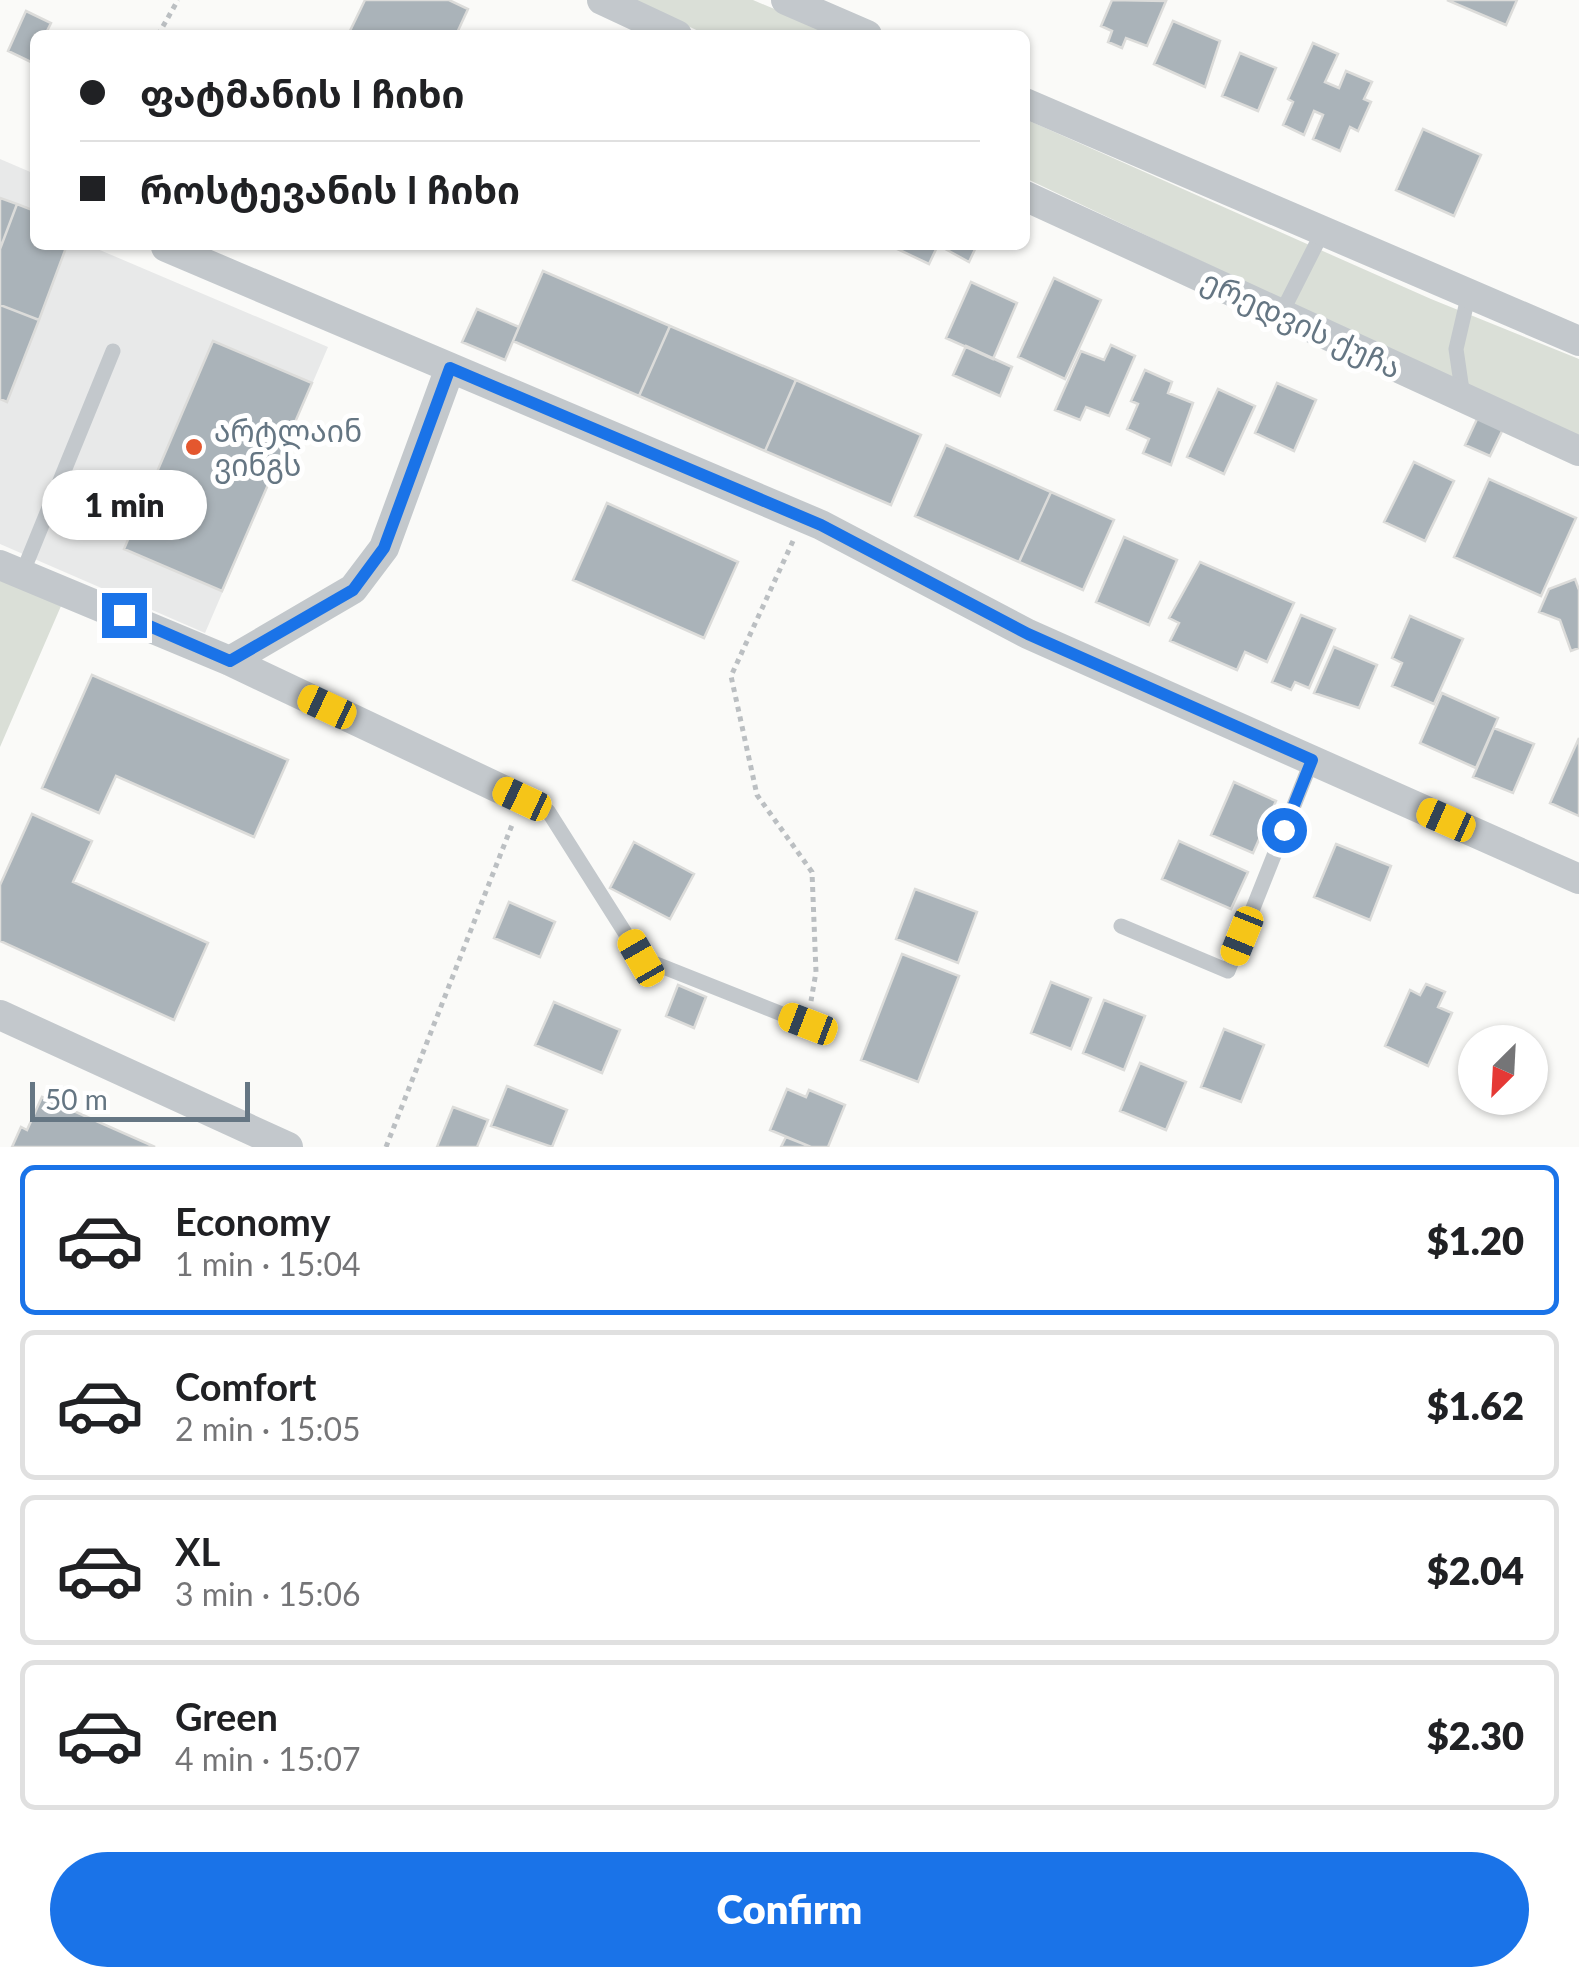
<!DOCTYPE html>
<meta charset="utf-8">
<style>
body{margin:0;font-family:Lato,"Noto Sans Georgian",sans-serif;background:#f2f2f2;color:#202124;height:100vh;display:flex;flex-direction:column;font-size:38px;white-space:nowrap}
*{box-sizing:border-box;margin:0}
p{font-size:32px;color:#757577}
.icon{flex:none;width:55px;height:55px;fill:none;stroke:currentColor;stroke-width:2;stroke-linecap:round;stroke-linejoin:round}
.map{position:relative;height:1147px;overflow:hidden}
.panel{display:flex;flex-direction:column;background:#fff;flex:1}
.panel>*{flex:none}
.top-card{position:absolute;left:30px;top:30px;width:1000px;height:220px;border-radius:15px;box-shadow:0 2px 8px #0004;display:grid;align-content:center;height:220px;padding:0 50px;background:#fff}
.needle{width:65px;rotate:204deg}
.fabs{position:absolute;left:1458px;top:1025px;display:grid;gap:20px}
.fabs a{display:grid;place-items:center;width:90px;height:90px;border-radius:50%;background:#fff;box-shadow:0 2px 8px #0004;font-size:50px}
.scale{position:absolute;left:30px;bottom:25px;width:220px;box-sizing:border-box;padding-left:10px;border:5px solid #657683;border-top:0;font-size:28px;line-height:35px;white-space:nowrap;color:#657683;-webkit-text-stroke:8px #fff;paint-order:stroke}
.end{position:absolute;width:45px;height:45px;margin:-22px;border:12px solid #1a73e8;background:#fff;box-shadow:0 0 0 5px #fff}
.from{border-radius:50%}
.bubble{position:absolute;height:70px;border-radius:35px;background:#fff;box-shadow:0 2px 8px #0004;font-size:32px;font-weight:800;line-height:70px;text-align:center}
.car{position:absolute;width:30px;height:60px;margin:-30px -15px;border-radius:12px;box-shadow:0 0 8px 2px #0007;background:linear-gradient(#f5c518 24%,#345 0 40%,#f5c518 0 76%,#345 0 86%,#f5c518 0)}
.top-card b{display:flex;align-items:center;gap:35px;height:95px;font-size:38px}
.top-card b+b{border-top:2px solid #e0e0e0}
.top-card i{width:25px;height:25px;background:#202124}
ul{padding:18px 0 0;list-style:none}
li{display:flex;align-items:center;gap:30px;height:150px;margin:0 20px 15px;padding:0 30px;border:5px solid #e0e0e0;border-radius:15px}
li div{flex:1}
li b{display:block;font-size:38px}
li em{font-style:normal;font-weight:800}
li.active{border-color:#1a73e8}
li>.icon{width:90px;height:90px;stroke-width:1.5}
.action{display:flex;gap:20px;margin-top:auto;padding:20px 50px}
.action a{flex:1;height:115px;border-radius:60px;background:#1a73e8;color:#fff;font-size:40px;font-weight:800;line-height:115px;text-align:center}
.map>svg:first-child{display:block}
</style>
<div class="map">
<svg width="1579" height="1147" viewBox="0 0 1579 1147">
<rect width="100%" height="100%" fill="#fafaf8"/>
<path fill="#e8e9e9" d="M0 159 35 174V245H88L328 347 205 633 0 544Z"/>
<path fill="#dadfd7" d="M632 0H753L836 35H707Z
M1025 119 1431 299 1579 359V440L1025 178Z
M0 579 61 606 0 747Z"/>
<path fill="#aab3b9" stroke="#dcdcda" stroke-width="2.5" d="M365 0H449L468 9 456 35H348Z
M1112 0 1166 1 1147 46 1126 38 1122 48 1108 42 1112 31 1101 26Z
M1447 0H1517L1506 25Z
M26 11 51 23 45 35H35L33 63 8 51Z
M1173 21 1220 41 1205 87 1154 64Z
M1313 43 1338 54 1325 82 1339 88 1346 71 1372 82 1364 99 1371 102 1358 131 1350 127 1340 151 1313 139 1323 115 1314 111 1304 135 1283 125 1293 102 1288 99Z
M1240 53 1276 68 1258 111 1222 96Z
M1423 129 1481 155 1454 216 1396 190Z
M0 198 17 204 0 249Z
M17 204 35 211V245H67L39 320 0 305V249Z
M889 245H938L929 264Z
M938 245H977L969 262Z
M543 271 670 326 639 396 513 341Z
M1054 278 1101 300 1065 379 1018 357Z
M971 282 1017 303 993 359 946 338Z
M0 305 39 320 7 402 0 399Z
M477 309 519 327 505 360 462 342Z
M670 326 796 380 765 451 639 396Z
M213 341 312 383 222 591 124 549Z
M1111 345 1135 356 1109 416 1086 407 1080 420 1055 410 1081 351 1104 360Z
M966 346 1012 367 1000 396 953 375Z
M1145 370 1172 382 1168 393 1193 403 1171 465 1143 453 1149 439 1127 429 1138 404 1131 401Z
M796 380 921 435 891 505 765 451Z
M1277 383 1316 400 1294 451 1255 433Z
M1218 389 1255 406 1224 474 1187 457Z
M1478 417 1503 429 1490 456 1465 445Z
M946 445 1051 492 1019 562 915 516Z
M1414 462 1454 481 1425 541 1384 522Z
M1489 479 1576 518 1541 596 1454 557Z
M1051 492 1114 520 1083 590 1019 562Z
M607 503 738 562 704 638 573 580Z
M1124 537 1177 560 1149 625 1096 602Z
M1200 562 1294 603 1267 662 1245 652 1237 670 1170 641 1179 623 1169 618Z
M1575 579 1579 590V648L1571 651 1560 620 1539 612 1549 589Z
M1301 615 1335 629 1309 688 1295 682 1291 690 1272 682Z
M1410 616 1463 639 1434 704 1392 686 1402 663 1392 658Z
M1334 647 1377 665 1359 708 1314 693Z
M92 675 288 760 254 837 116 776 99 813 42 788Z
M1442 693 1498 718 1476 768 1420 743Z
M1494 728 1534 744 1513 793 1473 777Z
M1579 738V816L1550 803Z
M1234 782 1276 801 1253 853 1211 835Z
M32 814 92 841 73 882 208 943 174 1020 0 941V885Z
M1179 841 1248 872 1231 909 1162 879Z
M634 842 694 874 670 919 610 888Z
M1336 844 1391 866 1370 920 1314 897Z
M915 889 977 912 958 963 896 939Z
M509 902 555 922 540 957 494 938Z
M902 954 959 976 918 1082 861 1060Z
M1051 982 1091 998 1071 1049 1031 1033Z
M1426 984 1445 992 1438 1007 1452 1013 1428 1066 1385 1046 1410 990 1420 995Z
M678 985 706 997 694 1028 666 1016Z
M1104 1000 1145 1016 1124 1070 1083 1053Z
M554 1002 620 1030 602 1073 535 1045Z
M1224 1029 1264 1045 1241 1102 1201 1087Z
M1140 1063 1186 1082 1166 1130 1120 1111Z
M507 1086 567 1110 552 1147 491 1126Z
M787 1089 806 1097 809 1090 845 1105 828 1147H811L770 1130Z
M42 1097 155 1147H12L21 1127 27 1130Z
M453 1107 488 1120 477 1147H437Z
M786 1137 811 1147H781Z"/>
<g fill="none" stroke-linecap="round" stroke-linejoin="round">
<path stroke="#bbbfc2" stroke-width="5" stroke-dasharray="5 5" stroke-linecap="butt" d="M158 35 178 0
M793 541 731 676 757 795 812 872 816 972 811 1001
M386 1147 512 825"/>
<path stroke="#c3c8cc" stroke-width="15" d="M1281 314 1323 231
M1463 397 1456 349 1469 293
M22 574 113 351
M522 799 548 811 641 958 807 1024
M1121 926 1228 971 1312 760"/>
<path stroke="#c3c8cc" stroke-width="30" d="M602 0 677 35
M786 0 867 35
M1025 103 1579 341
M1025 196 1579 451
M166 247 821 525 1028 634 1579 879
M0 565 230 661 522 799
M230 661 353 589 384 548 450 368
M0 1015 288 1147"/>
</g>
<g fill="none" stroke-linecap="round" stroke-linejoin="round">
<path stroke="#1a73e8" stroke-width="12" d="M124 615 230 661 353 590 384 548 450 368 821 525 1028 634 1312 760 1284 830"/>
</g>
<circle fill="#e4572e" stroke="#fff" stroke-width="4" cx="194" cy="447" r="10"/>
<g text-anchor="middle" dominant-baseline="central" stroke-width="10" stroke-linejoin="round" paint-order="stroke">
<g font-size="30" fill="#657683" stroke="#fff">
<text transform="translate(1302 323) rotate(25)">ერედვის ქუჩა</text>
</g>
<g font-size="30" fill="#657683" stroke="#fff" text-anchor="start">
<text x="214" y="430">არტლაინ<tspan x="214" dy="34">ვინგს</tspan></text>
</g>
</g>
</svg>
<div class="fabs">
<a><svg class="needle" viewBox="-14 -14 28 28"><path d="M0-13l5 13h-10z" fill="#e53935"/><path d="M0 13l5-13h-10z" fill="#757577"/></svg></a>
</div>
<div class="scale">50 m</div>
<i class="end from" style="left:1284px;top:830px"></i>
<i class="end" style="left:124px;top:615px"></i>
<div class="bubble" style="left:42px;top:470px;width:165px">1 min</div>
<i class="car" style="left:327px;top:707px;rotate:295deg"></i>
<i class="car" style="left:522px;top:799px;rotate:295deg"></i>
<i class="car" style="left:1446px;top:820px;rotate:294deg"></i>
<i class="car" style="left:1242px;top:936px;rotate:202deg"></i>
<i class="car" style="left:641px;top:958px;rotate:330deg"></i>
<i class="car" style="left:808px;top:1024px;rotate:291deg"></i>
<div class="top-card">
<b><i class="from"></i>ფატმანის I ჩიხი</b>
<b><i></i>როსტევანის I ჩიხი</b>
</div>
</div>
<section class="panel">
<ul>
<li class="active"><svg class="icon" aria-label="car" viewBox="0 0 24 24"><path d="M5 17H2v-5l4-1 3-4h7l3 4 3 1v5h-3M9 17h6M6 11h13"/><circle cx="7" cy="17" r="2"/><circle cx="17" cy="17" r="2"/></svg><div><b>Economy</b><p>1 min · 15:04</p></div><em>$1.20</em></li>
<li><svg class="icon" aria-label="car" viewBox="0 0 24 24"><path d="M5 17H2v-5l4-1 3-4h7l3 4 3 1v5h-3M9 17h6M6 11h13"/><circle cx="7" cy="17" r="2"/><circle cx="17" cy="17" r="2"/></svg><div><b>Comfort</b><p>2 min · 15:05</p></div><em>$1.62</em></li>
<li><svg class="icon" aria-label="car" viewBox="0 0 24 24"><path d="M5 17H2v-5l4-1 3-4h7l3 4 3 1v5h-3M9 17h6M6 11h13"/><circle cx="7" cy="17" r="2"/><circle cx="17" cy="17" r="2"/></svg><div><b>XL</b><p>3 min · 15:06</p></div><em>$2.04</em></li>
<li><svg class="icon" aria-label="car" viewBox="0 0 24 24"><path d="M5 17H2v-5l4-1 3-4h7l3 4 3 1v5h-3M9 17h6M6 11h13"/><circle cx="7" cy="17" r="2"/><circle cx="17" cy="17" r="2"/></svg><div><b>Green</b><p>4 min · 15:07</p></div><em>$2.30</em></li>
</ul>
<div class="action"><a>Confirm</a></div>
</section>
